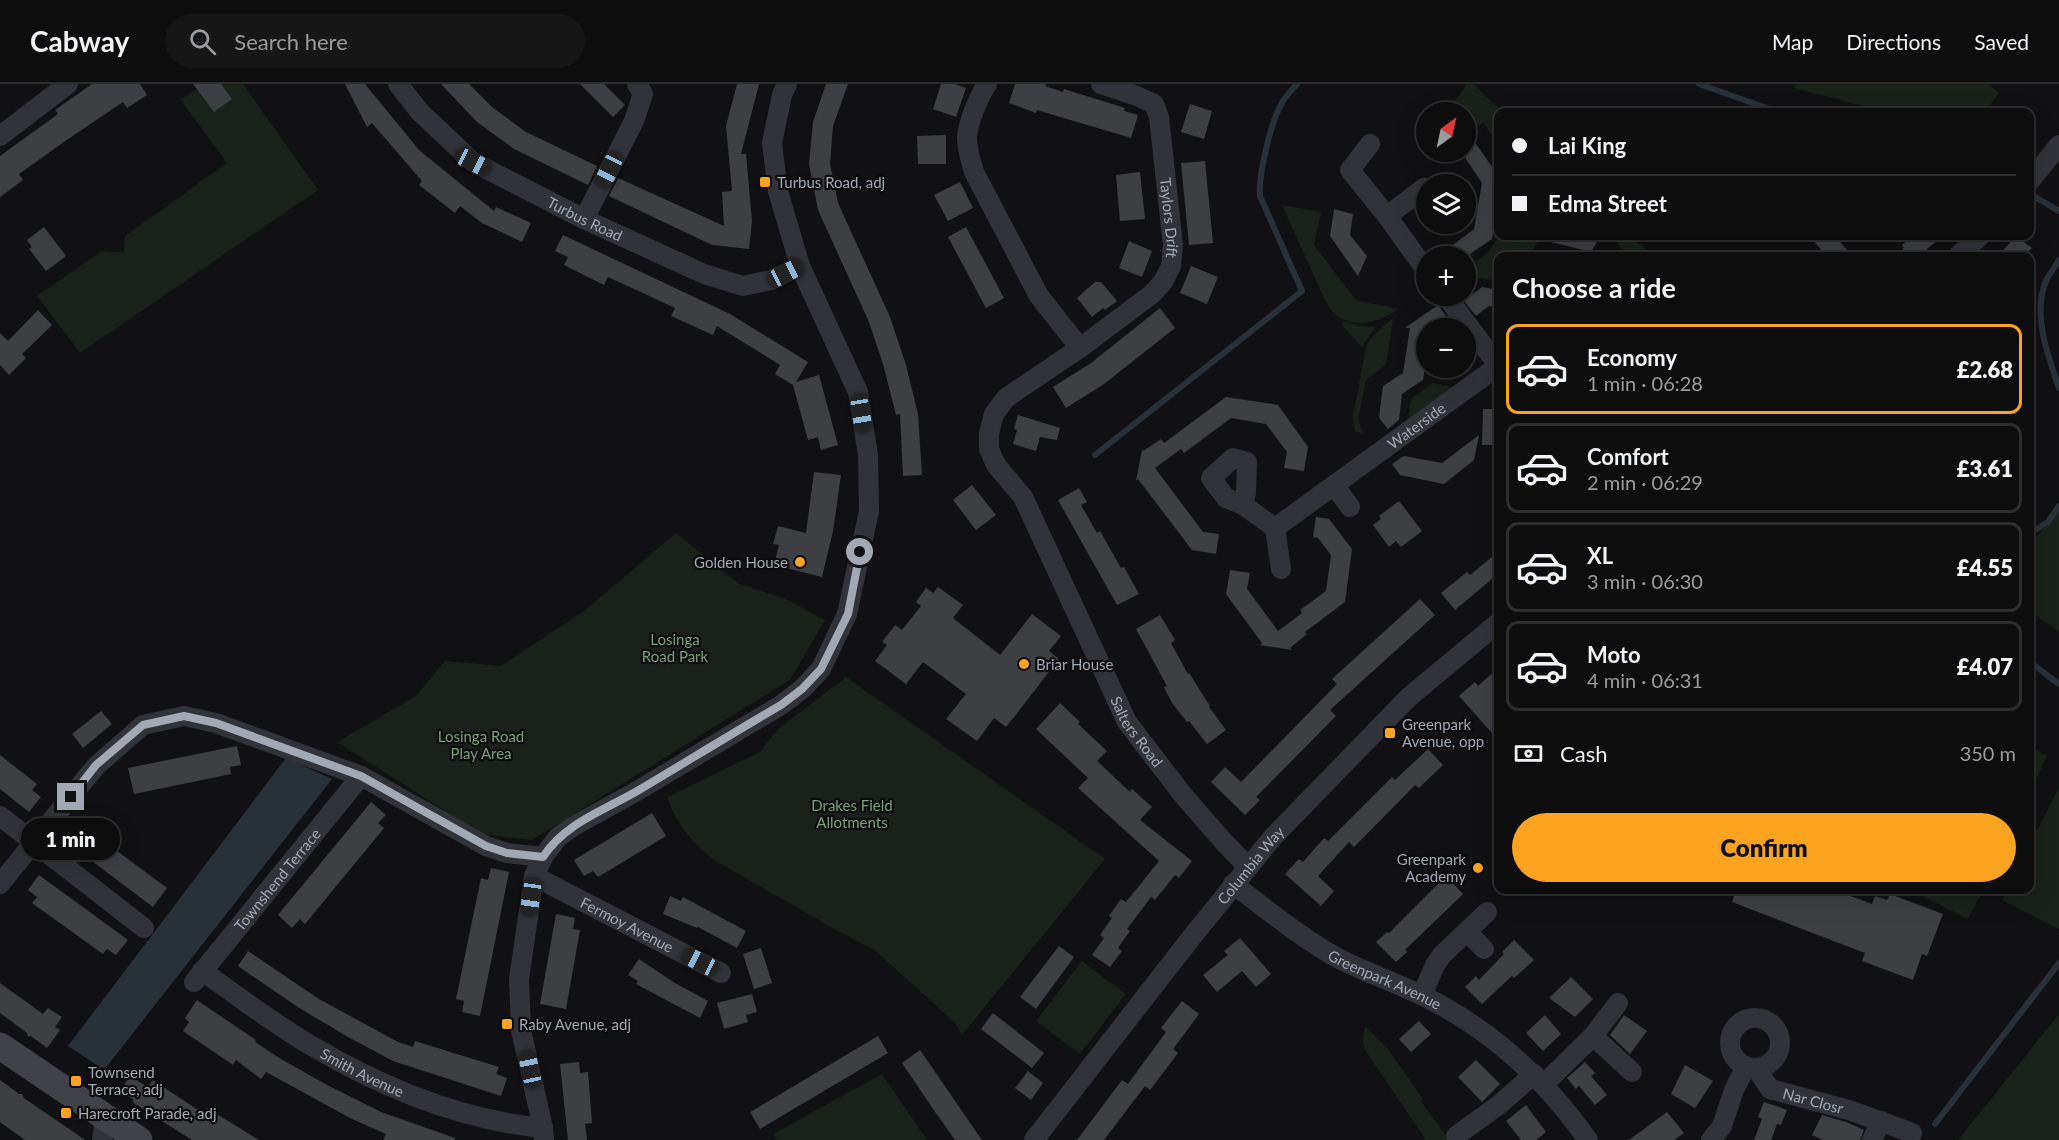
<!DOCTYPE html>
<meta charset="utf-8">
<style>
body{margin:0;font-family:Lato,sans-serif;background:#161617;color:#f1f3f6;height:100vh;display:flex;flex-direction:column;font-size:22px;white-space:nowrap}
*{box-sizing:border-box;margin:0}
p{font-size:20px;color:#9a9c9e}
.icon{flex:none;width:33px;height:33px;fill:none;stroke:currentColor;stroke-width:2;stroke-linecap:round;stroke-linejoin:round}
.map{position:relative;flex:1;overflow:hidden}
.drawer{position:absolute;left:1494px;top:168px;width:540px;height:642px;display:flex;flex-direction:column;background:#0d0d0e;border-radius:12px;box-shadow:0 6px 24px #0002,0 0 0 2px #2d2d2e}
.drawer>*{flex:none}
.guide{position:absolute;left:1494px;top:24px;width:540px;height:132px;border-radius:12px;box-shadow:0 6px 24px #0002,0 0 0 2px #2d2d2e;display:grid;align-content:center;height:132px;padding:0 18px;background:#0d0d0e}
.needle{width:39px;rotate:33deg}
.tools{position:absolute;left:1416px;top:18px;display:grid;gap:12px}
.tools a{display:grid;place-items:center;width:60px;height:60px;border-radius:50%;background:#0d0d0e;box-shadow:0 6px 24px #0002,0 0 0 2px #2d2d2e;font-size:30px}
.end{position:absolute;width:27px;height:27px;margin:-14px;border:8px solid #a2a9b4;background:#111;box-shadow:0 0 0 3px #111}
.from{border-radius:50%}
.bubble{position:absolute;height:42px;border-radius:21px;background:#0d0d0e;box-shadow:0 6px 24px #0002,0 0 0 2px #2d2d2e;font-size:20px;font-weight:800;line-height:42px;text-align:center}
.car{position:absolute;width:18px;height:36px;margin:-18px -9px;border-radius:8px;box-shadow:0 0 4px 2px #0007;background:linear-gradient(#222 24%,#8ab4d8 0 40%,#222 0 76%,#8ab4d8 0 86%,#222 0)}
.guide b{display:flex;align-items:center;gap:21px;height:57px;font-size:22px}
.guide b+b{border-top:2px solid #2d2d2e}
.guide i{width:15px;height:15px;background:#f1f3f6}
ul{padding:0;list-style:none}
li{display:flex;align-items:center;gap:18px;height:90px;margin:0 12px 9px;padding:0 6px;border:3px solid #2d2d2e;border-radius:12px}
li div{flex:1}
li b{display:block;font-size:22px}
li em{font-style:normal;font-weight:800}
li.current{border-color:#fca420}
li>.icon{width:54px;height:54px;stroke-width:1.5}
h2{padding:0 18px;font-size:27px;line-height:72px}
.pay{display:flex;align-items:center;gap:15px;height:66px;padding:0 18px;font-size:22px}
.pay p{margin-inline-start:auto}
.button{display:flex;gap:12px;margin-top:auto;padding:12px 18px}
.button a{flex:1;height:69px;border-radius:36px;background:#fca420;color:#111;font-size:24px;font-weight:800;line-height:69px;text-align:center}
header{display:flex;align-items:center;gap:36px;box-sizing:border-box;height:84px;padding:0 30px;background:#0d0d0e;border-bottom:2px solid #2d2d2e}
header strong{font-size:28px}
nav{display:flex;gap:33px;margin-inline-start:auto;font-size:21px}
.search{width:420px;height:54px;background:#161617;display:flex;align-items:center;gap:15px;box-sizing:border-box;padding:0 21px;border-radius:33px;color:#9a9c9e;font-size:22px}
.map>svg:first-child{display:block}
</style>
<header>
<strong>Cabway</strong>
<div class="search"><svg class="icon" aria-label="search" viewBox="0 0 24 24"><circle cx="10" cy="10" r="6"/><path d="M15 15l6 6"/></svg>Search here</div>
<nav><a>Map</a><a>Directions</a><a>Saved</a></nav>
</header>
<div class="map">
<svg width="2059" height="1056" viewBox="0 0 2059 1056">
<rect width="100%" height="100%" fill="#111113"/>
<path fill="#19211a" d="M209 0H243L318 106 80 269 37 212 102 167 124 169 125 152 227 79 180 15Z
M1467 0H1473L1503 28H1498V63L1484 39 1473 44 1466 33V28H1462L1454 18Z
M1796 0H1988L1999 9 1985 28H1886L1794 4Z
M1282 121 1321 128 1314 161 1356 216 1398 225C1382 237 1359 245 1339 233 1332 229 1328 221 1324 214Z
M1499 152H1547L1535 161 1532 172H1498V196L1479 194 1466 205V186L1488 168Z
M1613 152H1631L1653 172H1627Z
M1393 234 1386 281 1366 296 1358 336 1363 349 1355 347 1353 333 1366 263 1371 254Z
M1343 237 1360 242 1375 243 1362 263 1342 241Z
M1433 299 1455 304 1408 338 1411 315Z
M2059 427V548L2030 527V460Z
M676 449 739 500 784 514 825 536 790 596 532 756 481 750 337 658 416 612 445 577 501 582 584 527Z
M846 593 1105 775 962 951 955 939 876 867 838 847 714 776C692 759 676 739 667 713L760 668 777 646Z
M2030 663 2047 672 2030 708Z
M2059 703V845L2002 816 2007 806H2030V761Z
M1910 806H1983L1968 835Z
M1082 877 1126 910 1080 970 1036 937Z
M2059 930V1056H1958Z
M1365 942 1388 965 1423 1015 1421 1017 1449 1056H1426L1365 966 1363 956Z
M882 990 927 1056H777L773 1050Z"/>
<path fill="#273137" d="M286 674 332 695 104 986 68 962Z"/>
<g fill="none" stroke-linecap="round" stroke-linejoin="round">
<path stroke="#273137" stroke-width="6" d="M1699 0 1778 28
M2030 110 2059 127
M2059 176C2055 183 2049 190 2046 197 2032 230 2048 272 2059 304
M1095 371 1302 207 1260 112C1258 92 1271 37 1282 19 1285 12 1292 6 1297 0
M2030 449 2048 438 2059 422
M2030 578 2059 600
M1935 1040 2059 879"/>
</g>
<path fill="#3d3f43" d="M92 0H140L147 11 127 24 123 18 61 60 19 90 23 96 0 113V72L58 30 55 26Z
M193 0H221L232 15 214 28Z
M345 0H365L419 66 494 127 496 123 531 139 522 158 482 139 460 122 455 129 419 101 422 97 372 39 367 43Z
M441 0H469L492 23 526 48 597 82 588 101 514 65 477 38Z
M580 0H604L625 21 613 33Z
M737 0H759L741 70H746L748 92 752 137 749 165 712 161 609 112 618 94 724 142 722 108 732 107 726 42Z
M826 0H848L833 42 830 80 835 103 838 119 890 233 906 281 918 330 922 391 903 392 900 330 896 331 883 280 869 238 818 126 809 80 813 38Z
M941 0H955L966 4 956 33 933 25Z
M1015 0H1046L1045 2 1063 8 1064 5 1125 24 1124 27 1138 31 1131 54 1037 26 1036 29 1009 19Z
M1190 20 1212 27 1204 55 1181 48Z
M1466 46 1498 91V114L1492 155 1467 172H1438L1474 145 1482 99 1466 75Z
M946 51V80H918L917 52Z
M1205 77 1213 159 1189 161 1181 79Z
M1140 88 1145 135 1120 137 1116 91Z
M960 98 973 124 948 137 934 111Z
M1334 125 1353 130 1350 151 1367 172 1358 192 1330 152Z
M44 143 66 172 46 187 29 165 32 163 27 156Z
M966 143 1004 214 986 224 948 153Z
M563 151 730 230 808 278 796 298 819 291 838 361 821 366 818 353 808 356 793 301 775 290 780 281 717 242 713 251 671 232 675 224 645 210 608 193 604 201 564 181 568 173 555 167Z
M1548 152H1600L1591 168 1547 157Z
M1810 152H1835L1852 172H1826Z
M1913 152H1942L1919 172H1895L1904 164 1902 161Z
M2016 152 2032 164 2024 172H1998Z
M1129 157 1152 167 1142 193 1119 184Z
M1191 182 1218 193 1207 220 1180 209Z
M1095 198H1101L1117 217 1105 226 1103 224 1092 233 1077 214Z
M1482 203 1498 206V224L1489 222 1476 232 1464 217Z
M1438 221 1449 236 1436 244H1426V276L1423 296 1402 310 1399 336 1388 345 1379 334 1383 302 1403 289 1410 244H1405Z
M1160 224 1175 244 1104 300 1066 324 1053 303 1091 279Z
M38 226 52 241 22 270 26 274 9 291 0 281V249L8 257Z
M1226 313 1278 321 1308 363 1304 387 1284 384 1287 368 1266 340 1231 334 1184 369 1181 365 1155 384 1203 448 1219 450 1216 470 1192 466 1138 395 1136 397 1142 366 1143 367 1161 355 1164 359Z
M1483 325H1498V361H1482Z
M1018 331 1060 344 1057 356 1040 353 1036 367 1013 360 1017 346 1014 345Z
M1479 351 1474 376 1444 400 1400 391 1392 380 1404 372 1442 379Z
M814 388 841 391 833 447 822 493 774 481 779 461 773 460 778 442 806 449Z
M972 401 996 431 976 446 953 416Z
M1079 404 1087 418 1081 421 1097 449 1100 447 1121 484 1124 483 1139 510 1117 521 1058 416Z
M1399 417 1422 447 1401 463 1396 457 1389 463 1373 441 1381 435 1379 432Z
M1316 433 1329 435 1352 465 1345 518 1305 548 1307 550 1290 564 1292 566 1260 561 1262 559 1226 510 1230 486 1250 489 1247 505 1278 547 1302 529 1300 526 1326 507 1331 471 1318 454 1313 453Z
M1498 468V490L1455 526 1441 509 1467 488 1470 491Z
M938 503 963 521 953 534 1000 571 1032 530 1061 552 1049 567 1059 575 1018 628 1006 643 994 634 977 657 946 635 966 610 923 578 906 600 875 577 887 561 882 558 895 541 902 546 921 522 916 518 926 504 933 509Z
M1420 515 1435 531 1330 626 1336 632 1256 713 1260 716 1245 731 1211 698 1225 683 1241 698 1337 600 1332 595Z
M1160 531 1175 556 1171 559 1188 590 1189 589 1210 622 1209 623 1226 646 1207 660 1189 637 1187 638 1172 619 1164 603 1167 602 1136 545Z
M1498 584V612L1492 618 1498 626V656L1459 612 1475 598 1478 602Z
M1060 619 1080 638 1078 640 1107 667 1097 677 1130 708 1132 705 1152 723 1140 736 1192 777 1179 794 1175 791 1155 816 1151 813 1127 845 1130 847 1118 864 1122 867 1110 883 1092 871 1104 854 1100 851 1112 834 1109 832 1121 815 1126 818 1159 777 1078 704 1088 694 1036 645Z
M101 627 112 640 83 664 72 650Z
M237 662 241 681 230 683 231 690 134 710 128 684Z
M1428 665 1443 681 1419 704 1415 701 1354 763 1349 758 1318 792 1334 807 1321 822 1285 790 1299 775 1303 778 1324 754 1328 757 1392 693 1395 696Z
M0 671 37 700 32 706 41 713 29 728 0 705Z
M371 718 386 731 378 739 384 744 305 840 300 835 292 844 278 831Z
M652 729 666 752 598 793 593 787 584 792 574 776Z
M78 738 167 804 153 823 64 756Z
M491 784 509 788 480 932 462 928 464 917 456 915 481 794 488 796Z
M39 791 128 856 116 871 107 865 103 870 32 819 37 813 28 806Z
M1446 792 1463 810 1405 866 1407 868 1396 878 1376 858 1387 848 1389 849Z
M1736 806H1834L1872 820 1875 812 1887 816 1890 810 1943 830 1927 872 1922 870 1913 896 1862 877 1865 869 1732 818Z
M670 812 681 817 683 813 746 847 737 864 698 843 697 844 663 830Z
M556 830 575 834 573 845 580 846 566 925 540 920Z
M1240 854 1271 890 1256 903 1242 887 1217 908 1203 891 1228 871 1224 867Z
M1514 856 1534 876 1514 894 1512 892 1482 920 1465 903 1476 892 1479 896 1504 870 1502 868Z
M1059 862 1074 873 1036 925 1020 913Z
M761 864 772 899 754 905 743 870Z
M248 867 319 915 398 958 413 963 415 957 499 983 496 990 507 994 501 1012 393 977 348 953 296 922 238 882Z
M639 875 675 899 708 917 700 934 636 900 638 897 628 891Z
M1571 893 1593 915 1575 933 1549 914Z
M0 899 43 930 48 924 62 933 55 943 60 946 47 964 31 952 28 953 27 949 0 929Z
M752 910 757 928 746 931 748 938 724 945 717 919Z
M197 916 256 956 255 958 281 975 327 1001 381 1028 455 1054V1056H383L386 1050 350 1034 266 988 261 995 236 976 233 981 183 947 189 938 185 934Z
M1182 917 1199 930 1173 965 1178 969 1150 1006 1145 1002 1104 1056H1077L1122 996 1128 1000 1166 948 1161 944Z
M993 929 1044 969 1032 984 981 945Z
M1545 931 1561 950 1543 967 1526 949Z
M1624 931 1647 947 1630 970 1610 951Z
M1419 937 1431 950 1411 968 1399 955Z
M878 952 888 969 760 1045 750 1028Z
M920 966 966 1033 982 1056H955L931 1022 902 979Z
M1476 976 1500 1000 1482 1018 1458 993Z
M579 978 580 989 588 988 592 1039 585 1040 587 1056H568L560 980Z
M1585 978 1595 989 1591 992 1607 1011 1595 1021 1579 1002 1576 1005 1567 994Z
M1685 981 1713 997 1695 1024 1671 1010Z
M1028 987 1043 999 1031 1016 1015 1004Z
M130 992 148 1003 153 996 204 1030 207 1024 259 1056H192L132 1018 134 1016 120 1007Z
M0 996 19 1010H22L24 1014 85 1056H25L0 1038Z
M1764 1018 1787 1026 1781 1041 1777 1040 1771 1056H1754L1762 1035 1758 1033Z
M1526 1021 1546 1048 1536 1056H1521L1506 1037Z
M1667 1028 1684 1049 1674 1056H1629Z
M1822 1031 1846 1038 1864 1046 1860 1056H1823L1812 1051Z"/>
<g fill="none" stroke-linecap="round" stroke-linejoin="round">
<g stroke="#323338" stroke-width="20">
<path id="s1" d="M398 0 420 28 473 78 584 135 704 190 743 202 771 196 800 182"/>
<path d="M987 0C978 14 968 38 967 54 967 66 971 77 974 88L1039 212 1080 264"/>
<path id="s2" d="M1101 0 1137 12 1154 20 1159 33 1173 161 1171 182 1163 198 1152 210 1080 264 1006 314 994 330 989 349V365L996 381 1023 413 1127 638 1183 711 1223 757 1248 783"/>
<path d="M0 52 68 0"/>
<path d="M1370 60 1350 86 1387 132 1426 186"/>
<path d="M2030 97 2059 61"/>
<path d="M1387 132 1424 104"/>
<path d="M584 135 634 37 643 10 637 0"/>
<path d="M1958 172 1980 152"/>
<path d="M1446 212 1498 281"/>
<path d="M1233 374 1247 378 1246 409 1243 421 1226 414 1211 394Z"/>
<path d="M1334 401 1350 423"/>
<path id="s3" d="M1243 421 1275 444 1498 282"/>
<path d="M1275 444 1281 485"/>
<path d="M0 732 144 844"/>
<path id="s4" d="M534 792 721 889"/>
<path d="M0 800 96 682 143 641 184 632 216 639 361 692 486 762 507 769 543 773"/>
<path id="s5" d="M1233 800C1266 825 1298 851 1334 872 1361 887 1393 897 1421 911 1490 944 1544 994 1588 1056"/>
<path d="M1467 848 1484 865"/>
<path id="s6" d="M202 887C237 911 275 941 312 962 383 1004 460 1036 543 1044"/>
<path id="s7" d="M194 898 361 692"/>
<path d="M1422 911 1435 881 1442 871 1487 828"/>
<circle cx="1755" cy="959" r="25"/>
<path d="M1593 952 1632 988"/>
<path id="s8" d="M1756 984 1770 1005 1849 1026 1912 1049"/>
<path d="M1544 1000 1593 952 1618 919"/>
<path d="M1456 1052 1500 1020 1534 990"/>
<path d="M102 1056 105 1034"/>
<path d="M544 1056 543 1044 521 946 519 895 534 792 543 773 558 753 572 743 637 707 781 621 802 605 821 585 847 530 869 427 868 371 858 308 800 182 778 107 772 59 782 11 787 0"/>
<path id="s9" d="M1034 1056 1191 854 1272 754 1409 613 1498 539"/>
<path d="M1711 1056 1722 1042 1734 1006 1746 982"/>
<path d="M1872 1056 1881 1037"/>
</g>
<path stroke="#404248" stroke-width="27" d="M0 962 139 1056"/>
</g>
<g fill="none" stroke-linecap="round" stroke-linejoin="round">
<path stroke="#a2a9b4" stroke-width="8" d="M71 713 96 681 143 641 184 632 216 639 361 692 486 762 507 769 543 773C565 739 605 726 639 706 686 678 733 649 781 621L802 605 821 585 848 530 860 468"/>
</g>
<g fill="#fca420" stroke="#0c0c0e" stroke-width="2">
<rect x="759" y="92" width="12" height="12" rx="3"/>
<circle cx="800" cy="478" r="6"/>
<circle cx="1024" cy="580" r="6"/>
<rect x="1384" y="643" width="12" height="12" rx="3"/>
<circle cx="1478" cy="784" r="6"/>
<rect x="501" y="934" width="12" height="12" rx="3"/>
<rect x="70" y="991" width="12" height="12" rx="3"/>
<rect x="60" y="1023" width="12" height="12" rx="3"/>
</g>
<g text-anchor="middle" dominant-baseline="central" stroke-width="4.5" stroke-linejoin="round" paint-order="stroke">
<g font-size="15" fill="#a2a9b4" stroke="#0c0c0e" text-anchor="start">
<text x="777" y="98">Turbus Road, adj</text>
<text x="788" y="478" text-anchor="end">Golden House</text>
<text x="1036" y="580">Briar House</text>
<text x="1402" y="640">Greenpark<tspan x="1402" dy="17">Avenue, opp</tspan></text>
<text x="1466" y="775" text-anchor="end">Greenpark<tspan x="1466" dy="17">Academy</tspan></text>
<text x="519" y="940">Raby Avenue, adj</text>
<text x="88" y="988">Townsend<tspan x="88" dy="17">Terrace, adj</tspan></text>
<text x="78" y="1029">Harecroft Parade, adj</text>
</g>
<g font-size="15" fill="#a2a9b4" stroke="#0c0c0e">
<text stroke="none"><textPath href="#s1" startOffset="234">Turbus Road</textPath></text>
<text stroke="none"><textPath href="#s2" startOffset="172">Taylors Drift</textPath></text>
<text stroke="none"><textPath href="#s3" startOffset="214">Waterside</textPath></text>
<text stroke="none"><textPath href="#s2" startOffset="810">Salters Road</textPath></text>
<text stroke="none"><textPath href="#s9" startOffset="350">Columbia Way</textPath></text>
<text stroke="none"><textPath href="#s7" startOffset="132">Townshend Terrace</textPath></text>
<text stroke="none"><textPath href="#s4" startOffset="105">Fermoy Avenue</textPath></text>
<text stroke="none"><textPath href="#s5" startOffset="180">Greenpark Avenue</textPath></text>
<text stroke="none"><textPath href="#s6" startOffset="190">Smith Avenue</textPath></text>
<text stroke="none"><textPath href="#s8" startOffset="70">Nar Closr</textPath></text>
</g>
<g font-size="15" fill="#77a177" stroke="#0c0c0e">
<text x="675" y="555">Losinga<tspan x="675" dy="17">Road Park</tspan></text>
<text x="481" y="652">Losinga Road<tspan x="481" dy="17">Play Area</tspan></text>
<text x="852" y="721">Drakes Field<tspan x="852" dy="17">Allotments</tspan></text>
</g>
</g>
</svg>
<div class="tools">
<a><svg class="needle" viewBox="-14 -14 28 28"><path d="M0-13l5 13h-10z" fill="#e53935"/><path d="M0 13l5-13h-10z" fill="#9a9c9e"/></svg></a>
<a><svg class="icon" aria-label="layers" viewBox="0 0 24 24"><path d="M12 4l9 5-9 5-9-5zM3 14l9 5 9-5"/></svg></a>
<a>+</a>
<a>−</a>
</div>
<i class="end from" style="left:860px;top:468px"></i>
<i class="end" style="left:71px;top:713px"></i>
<div class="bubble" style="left:21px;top:734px;width:99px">1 min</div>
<i class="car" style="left:473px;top:78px;rotate:117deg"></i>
<i class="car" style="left:609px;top:86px;rotate:206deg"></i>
<i class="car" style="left:786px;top:189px;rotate:63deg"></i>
<i class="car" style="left:861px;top:329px;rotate:171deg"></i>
<i class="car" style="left:531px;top:813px;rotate:188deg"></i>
<i class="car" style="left:700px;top:878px;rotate:297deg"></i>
<i class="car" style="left:530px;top:985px;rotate:348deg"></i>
<div class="guide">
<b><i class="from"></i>Lai King</b>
<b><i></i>Edma Street</b>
</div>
<section class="drawer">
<h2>Choose a ride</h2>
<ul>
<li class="current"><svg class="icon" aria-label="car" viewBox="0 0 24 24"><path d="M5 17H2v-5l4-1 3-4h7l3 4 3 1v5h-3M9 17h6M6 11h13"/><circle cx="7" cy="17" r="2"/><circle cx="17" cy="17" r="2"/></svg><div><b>Economy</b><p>1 min · 06:28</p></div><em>£2.68</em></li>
<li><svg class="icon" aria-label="car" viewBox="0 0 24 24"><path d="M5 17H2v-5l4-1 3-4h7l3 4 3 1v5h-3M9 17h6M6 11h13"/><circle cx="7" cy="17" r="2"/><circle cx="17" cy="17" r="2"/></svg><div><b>Comfort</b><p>2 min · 06:29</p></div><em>£3.61</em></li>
<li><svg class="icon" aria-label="car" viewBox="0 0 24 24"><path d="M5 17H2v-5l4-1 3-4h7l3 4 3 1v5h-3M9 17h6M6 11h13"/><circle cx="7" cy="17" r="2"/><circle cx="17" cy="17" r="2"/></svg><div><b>XL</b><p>3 min · 06:30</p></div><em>£4.55</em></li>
<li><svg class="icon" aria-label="car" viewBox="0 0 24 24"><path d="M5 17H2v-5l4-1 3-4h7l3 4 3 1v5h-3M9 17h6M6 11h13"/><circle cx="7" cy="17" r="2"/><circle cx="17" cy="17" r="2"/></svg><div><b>Moto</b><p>4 min · 06:31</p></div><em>£4.07</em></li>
</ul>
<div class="pay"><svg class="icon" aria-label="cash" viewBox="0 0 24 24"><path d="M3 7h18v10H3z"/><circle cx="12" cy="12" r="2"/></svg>Cash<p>350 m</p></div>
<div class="button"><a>Confirm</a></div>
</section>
</div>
